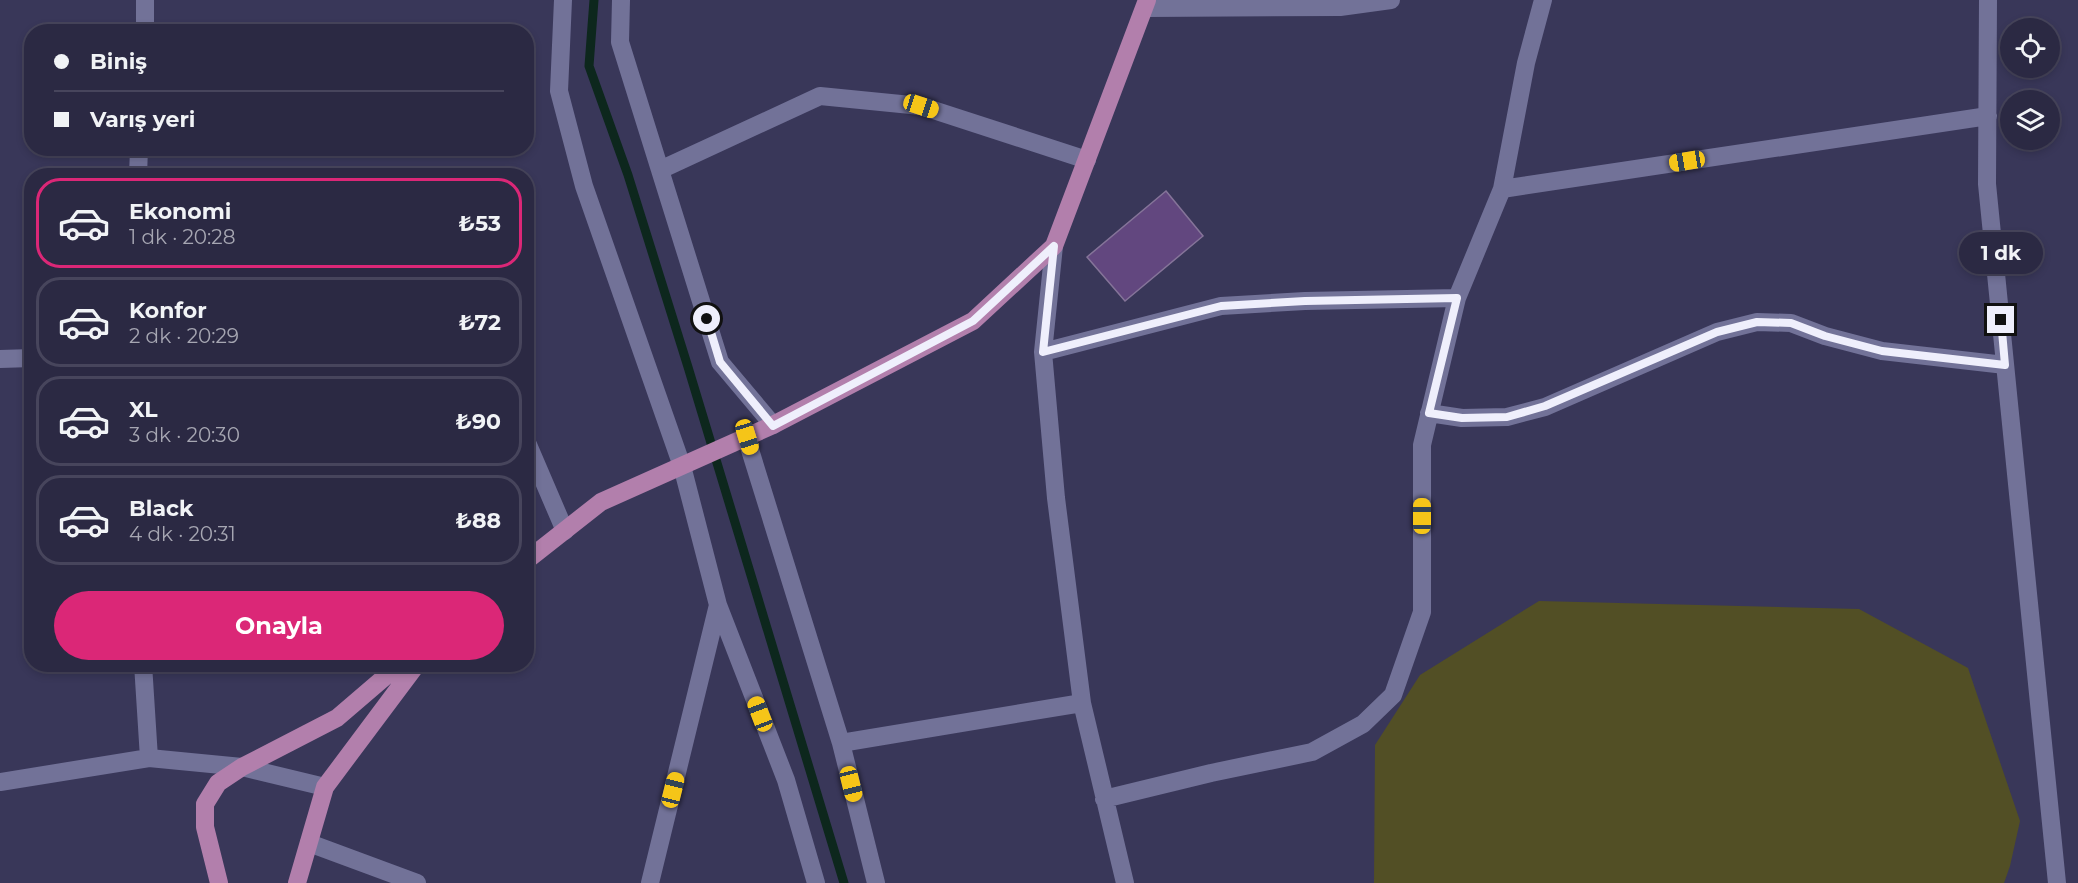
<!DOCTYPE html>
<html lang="tr">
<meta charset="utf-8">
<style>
body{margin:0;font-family:Montserrat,sans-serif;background:#37354e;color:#f1f3f6;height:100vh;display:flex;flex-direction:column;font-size:22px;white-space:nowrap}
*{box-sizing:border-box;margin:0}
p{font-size:20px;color:#a6a6b2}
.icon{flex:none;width:33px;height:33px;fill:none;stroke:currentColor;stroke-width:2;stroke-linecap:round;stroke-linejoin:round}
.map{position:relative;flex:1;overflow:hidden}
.side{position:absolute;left:24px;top:168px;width:510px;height:504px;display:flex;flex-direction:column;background:#2b2943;border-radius:24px;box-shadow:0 3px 9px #0003,0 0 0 2px #47455c}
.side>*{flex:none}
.banner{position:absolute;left:24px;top:24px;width:510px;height:132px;border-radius:24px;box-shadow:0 3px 9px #0003,0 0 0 2px #47455c;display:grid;align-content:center;height:132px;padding:0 30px;background:#2b2943}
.buttons{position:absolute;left:2000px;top:18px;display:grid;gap:12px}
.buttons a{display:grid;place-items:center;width:60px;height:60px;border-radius:50%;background:#2b2943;box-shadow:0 3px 9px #0003,0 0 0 2px #47455c;font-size:30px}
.end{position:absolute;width:27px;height:27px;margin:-14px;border:8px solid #efeffc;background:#111;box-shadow:0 0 0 3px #111}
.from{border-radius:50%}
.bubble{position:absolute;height:42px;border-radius:21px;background:#2b2943;box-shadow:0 3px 9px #0003,0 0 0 2px #47455c;font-size:20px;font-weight:700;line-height:42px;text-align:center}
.car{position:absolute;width:18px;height:36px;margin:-18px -9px;border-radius:8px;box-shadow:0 0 4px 2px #0007;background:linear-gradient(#f5c518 24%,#345 0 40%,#f5c518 0 76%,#345 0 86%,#f5c518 0)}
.banner b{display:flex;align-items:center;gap:21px;height:57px;font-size:22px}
.banner b+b{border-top:2px solid #47455c}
.banner i{width:15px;height:15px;background:#f1f3f6}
ul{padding:10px 0 0;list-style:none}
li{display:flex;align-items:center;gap:18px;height:90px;margin:0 12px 9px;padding:0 18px;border:3px solid #47455c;border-radius:24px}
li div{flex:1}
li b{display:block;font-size:22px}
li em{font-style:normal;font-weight:700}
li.current{border-color:#db2777}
li>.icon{width:54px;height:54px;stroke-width:1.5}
.primary-button{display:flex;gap:12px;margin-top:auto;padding:12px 30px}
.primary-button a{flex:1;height:69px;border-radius:36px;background:#db2777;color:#fff;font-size:24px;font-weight:700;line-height:69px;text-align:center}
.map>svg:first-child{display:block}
</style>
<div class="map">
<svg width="2078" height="883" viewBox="0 0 2078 883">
<rect width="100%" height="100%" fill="#393759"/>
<path fill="#524f25" d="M1539 601 1859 609 1968 668 2020 821 2010 866 2004 883H1374L1375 745 1420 675Z"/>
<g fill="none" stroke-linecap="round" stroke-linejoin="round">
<path stroke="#0d271d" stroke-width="9" d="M594 0 589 66 628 175 688 367 844 883"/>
</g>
<path fill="#62477f" stroke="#857499" stroke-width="1.5" d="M1166 191 1203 236 1125 301 1087 257Z"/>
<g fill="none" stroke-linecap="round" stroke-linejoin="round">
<path stroke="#727298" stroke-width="18" d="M563 0 559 91 584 186 682 466 718 605 650 883
M621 0 620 42 720 362 773 425
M1988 0 1987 184 2057 883
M1146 8 1340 7 1391 0
M145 32V0
M660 170 820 96 921 106 1087 160
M138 176 139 148
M1502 189 1988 116
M1054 246 1043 352 1056 498 1082 703 1125 883
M1043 352 1221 306 1305 301 1457 298
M0 359 32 358
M1429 413 1462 418 1507 417 1545 407 1717 332 1757 322 1791 323 1825 336 1882 351 2005 365
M746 437 841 743 876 883
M526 440 565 531
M718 605 786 780 816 883
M143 664 149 758
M841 743 1082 703
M0 782 149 758 242 767 325 787
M1104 799 1211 773 1312 752 1363 724 1393 695 1422 612V445L1457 298 1502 189 1526 63 1543 0
M309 843 417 883"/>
<path stroke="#b27fac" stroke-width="18" d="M526 561 601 502 773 425 973 321 1054 246 1147 0
M219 883 205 827V804L218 783 242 767 337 718 400 664
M297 883 325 787 417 664"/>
</g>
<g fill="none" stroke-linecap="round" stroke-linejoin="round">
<path stroke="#efeffc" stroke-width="8" d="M707 319 720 362 773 426 973 321 1054 246 1043 352 1221 306 1305 301 1457 298 1429 413 1462 418 1507 417 1545 406 1717 332 1757 322 1791 323 1825 336 1882 351 2005 365 2001 320"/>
</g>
</svg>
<div class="buttons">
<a><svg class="icon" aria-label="locate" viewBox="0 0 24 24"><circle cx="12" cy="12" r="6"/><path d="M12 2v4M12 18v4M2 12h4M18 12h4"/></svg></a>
<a><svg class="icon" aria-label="layers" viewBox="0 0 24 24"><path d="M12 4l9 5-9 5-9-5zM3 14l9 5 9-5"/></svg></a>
</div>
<i class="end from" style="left:707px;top:319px"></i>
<i class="end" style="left:2001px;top:320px"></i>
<div class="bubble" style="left:1959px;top:232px;width:84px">1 dk</div>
<i class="car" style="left:921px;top:106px;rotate:108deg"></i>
<i class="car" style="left:1687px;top:161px;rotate:261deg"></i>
<i class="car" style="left:747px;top:437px;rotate:163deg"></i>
<i class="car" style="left:1422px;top:516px;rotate:0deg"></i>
<i class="car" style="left:760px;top:714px;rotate:339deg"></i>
<i class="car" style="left:851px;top:784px;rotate:166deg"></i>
<i class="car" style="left:673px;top:790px;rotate:14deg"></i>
<div class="banner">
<b><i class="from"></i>Biniş</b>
<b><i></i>Varış yeri</b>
</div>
<section class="side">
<ul>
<li class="current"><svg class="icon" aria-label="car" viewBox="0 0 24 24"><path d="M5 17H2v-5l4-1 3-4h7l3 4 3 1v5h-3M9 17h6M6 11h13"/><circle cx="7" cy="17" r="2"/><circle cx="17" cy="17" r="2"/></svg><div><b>Ekonomi</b><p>1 dk · 20:28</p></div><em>₺53</em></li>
<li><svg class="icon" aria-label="car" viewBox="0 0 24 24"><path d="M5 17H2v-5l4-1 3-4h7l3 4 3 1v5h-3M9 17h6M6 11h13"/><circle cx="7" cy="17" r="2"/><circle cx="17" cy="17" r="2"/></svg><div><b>Konfor</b><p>2 dk · 20:29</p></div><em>₺72</em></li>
<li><svg class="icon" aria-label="car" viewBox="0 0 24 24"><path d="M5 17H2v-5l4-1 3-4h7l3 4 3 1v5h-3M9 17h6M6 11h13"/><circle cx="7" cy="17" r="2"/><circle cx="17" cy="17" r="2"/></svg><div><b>XL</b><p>3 dk · 20:30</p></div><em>₺90</em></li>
<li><svg class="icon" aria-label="car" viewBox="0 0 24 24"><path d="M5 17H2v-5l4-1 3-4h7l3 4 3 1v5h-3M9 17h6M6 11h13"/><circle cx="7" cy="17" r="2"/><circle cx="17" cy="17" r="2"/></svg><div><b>Black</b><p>4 dk · 20:31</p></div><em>₺88</em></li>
</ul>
<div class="primary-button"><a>Onayla</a></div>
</section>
</div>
